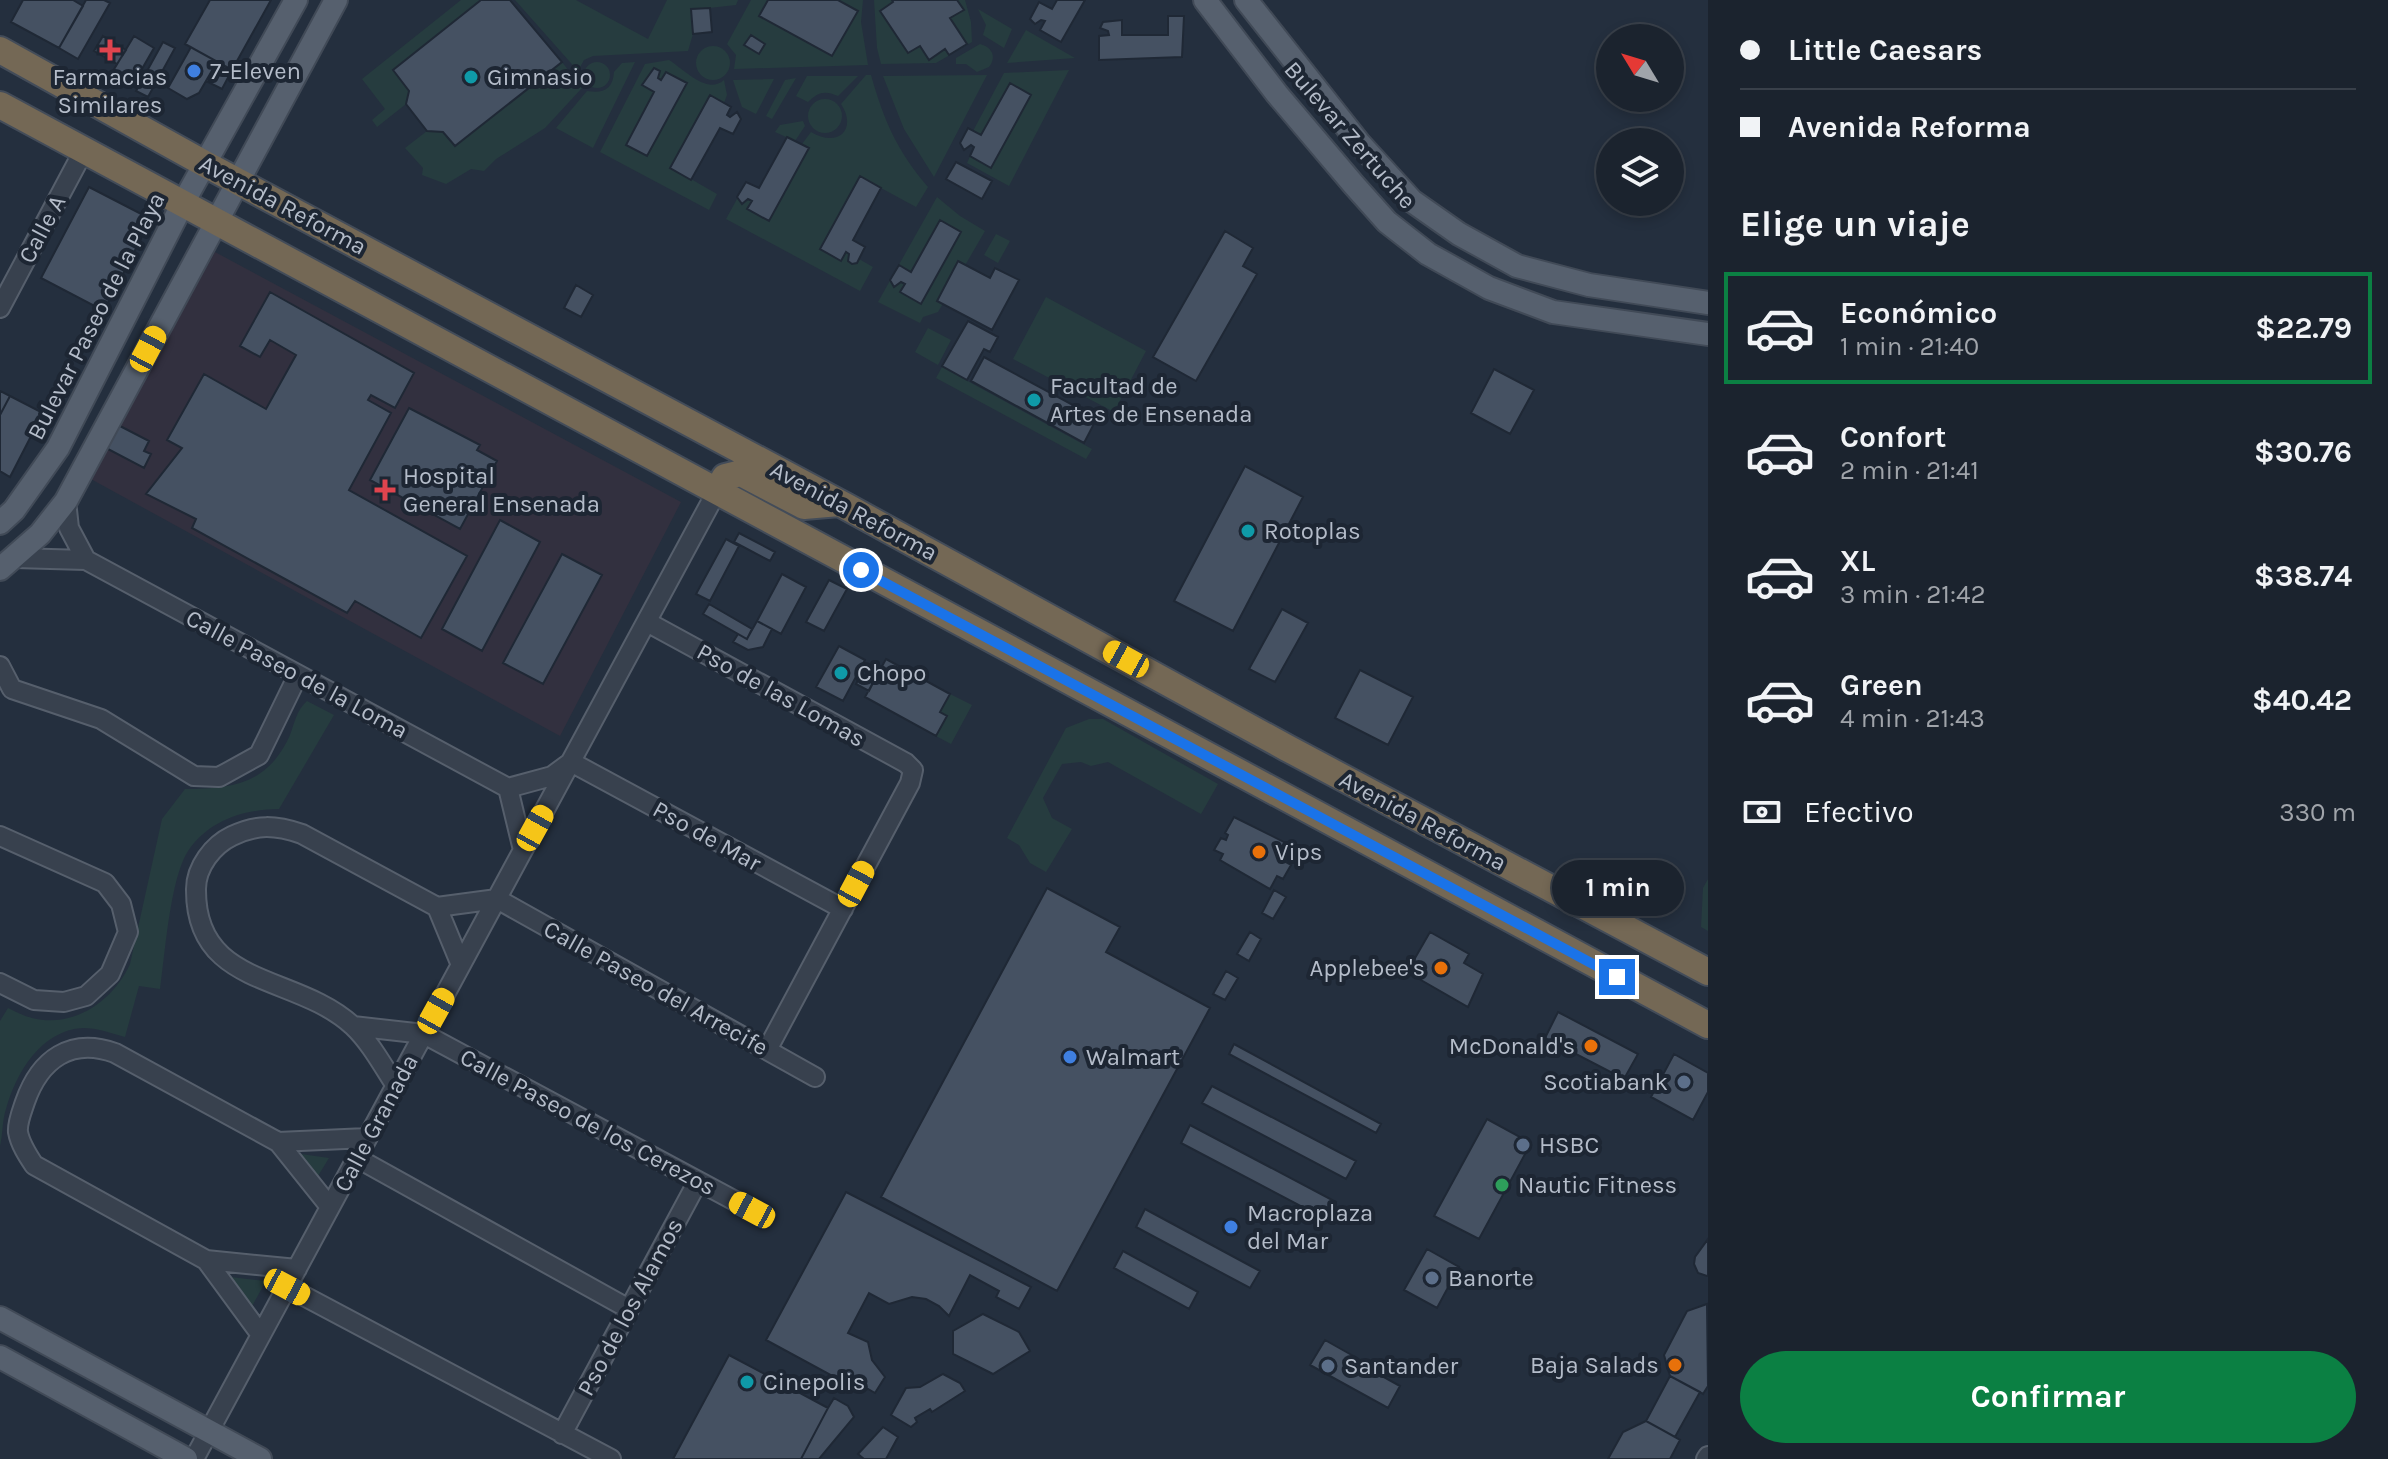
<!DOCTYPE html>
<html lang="es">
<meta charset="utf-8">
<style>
body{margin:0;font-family:Karla,sans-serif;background:#242b36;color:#f1f3f6;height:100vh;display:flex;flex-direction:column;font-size:30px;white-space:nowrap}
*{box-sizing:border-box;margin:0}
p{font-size:26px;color:#a0a4aa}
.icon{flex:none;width:44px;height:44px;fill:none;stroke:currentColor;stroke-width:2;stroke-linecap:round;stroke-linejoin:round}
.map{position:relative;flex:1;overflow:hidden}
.side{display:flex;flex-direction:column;background:#1b232e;width:680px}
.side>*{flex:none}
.hud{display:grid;align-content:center;height:176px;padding:0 32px;background:#1b232e}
.needle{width:52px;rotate:308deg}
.buttons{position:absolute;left:1596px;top:24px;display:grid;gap:16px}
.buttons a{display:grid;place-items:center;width:88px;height:88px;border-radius:50%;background:#1b232e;box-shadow:0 4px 12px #0003,0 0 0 2px #39404a;font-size:40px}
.end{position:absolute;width:36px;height:36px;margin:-18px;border:10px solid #1a73e8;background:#fff;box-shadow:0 0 0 4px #fff}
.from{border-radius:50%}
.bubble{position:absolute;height:56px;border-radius:28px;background:#1b232e;box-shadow:0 4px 12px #0003,0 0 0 2px #39404a;font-size:26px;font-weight:700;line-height:56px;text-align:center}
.car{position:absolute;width:24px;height:48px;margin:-24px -12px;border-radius:10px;box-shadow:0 0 6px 2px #0007;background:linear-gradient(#f5c518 24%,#345 0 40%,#f5c518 0 76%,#345 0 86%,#f5c518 0)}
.hud b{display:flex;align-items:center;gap:28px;height:76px;font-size:30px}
.hud b+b{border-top:2px solid #39404a}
.hud i{width:20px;height:20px;background:#f1f3f6}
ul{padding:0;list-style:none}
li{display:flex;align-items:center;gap:24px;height:112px;margin:0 16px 12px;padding:0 16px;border:4px solid transparent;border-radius:0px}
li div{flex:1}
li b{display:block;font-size:30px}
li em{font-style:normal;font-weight:700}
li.on{border-color:#0b8043}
li>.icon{width:72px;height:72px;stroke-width:1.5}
h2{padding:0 32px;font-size:36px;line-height:96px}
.pay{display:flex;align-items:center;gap:20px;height:88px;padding:0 32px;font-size:30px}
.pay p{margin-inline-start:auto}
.action{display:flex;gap:16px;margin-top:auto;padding:16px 32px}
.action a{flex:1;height:92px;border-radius:48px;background:#0b8043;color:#fff;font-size:32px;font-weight:700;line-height:92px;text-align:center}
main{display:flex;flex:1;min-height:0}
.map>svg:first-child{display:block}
</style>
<main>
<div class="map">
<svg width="1708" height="1459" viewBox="0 0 1708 1459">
<rect width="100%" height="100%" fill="#242f3e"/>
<path fill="#32303f" d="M215 252 681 502 560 736 89 478Z"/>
<path fill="#263c3f" d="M461 0H481L393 70 409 91 406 104 377 127 372 120 385 109 362 79Z
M515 0H576L648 39 667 0H738L736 5 691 10 693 34 688 51 593 56 584 60 578 71Z
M751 0H863L861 22 868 65 734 69 736 55 727 44Z
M874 0H965L971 22 972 42 936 63 881 64 877 48Z
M978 9 1012 29 1004 48 983 35 986 25Z
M1026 30 1075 58 1007 63Z
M980 44C992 47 997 57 989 67L977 72 966 64H956V58Z
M696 63a17 17 0 1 1 34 0a17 17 0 1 1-34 0Z
M669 60C685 70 707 95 724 80L727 95 724 103 710 95 670 167 717 194 709 210 600 152 645 64Z
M584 75a13 13 0 1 1 26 0a13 13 0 1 1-26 0Z
M562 62 582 88 545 128 496 159 484 171 471 169 446 184 422 175 423 168 405 148 427 131 443 132 455 146Z
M635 62 593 148 556 128 587 91C603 94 613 89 614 72L622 63Z
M1069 70 1009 186 967 163 974 147 973 131 1004 73Z
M866 75H871C884 121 897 151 928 187L916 207 881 188 853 239 865 247 859 259 873 267 860 291 726 219 737 199 752 201 748 210 769 221 808 148 802 144 811 132C837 148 858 130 841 104Z
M987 75 934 177 904 129 883 76Z
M807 76H858L838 96C825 90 818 92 808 102L796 96Z
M796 78 772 119 766 116 785 80Z
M774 79 756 114 742 107 733 80Z
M808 116a17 17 0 1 1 34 0a17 17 0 1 1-34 0Z
M803 121 805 126 795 141 775 132 780 125Z
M937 197 960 216 985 231 938 312 923 317 920 323 878 302Z
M996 234 1010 241 998 263 984 255Z
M1046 297 1146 351 1114 412 1013 359Z
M928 328 951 340 938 365 915 352Z
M942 367 1092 449 1086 459 936 378Z
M950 694 972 705 951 744 936 736 947 717 940 712Z
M307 701 334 715 279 809C244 809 208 821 188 851 170 879 165 955 160 989L139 986 125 1037C111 1033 97 1028 83 1028 41 1030 16 1073 6 1109 2 1121 3 1134 0 1146V1021L8 1008C16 1012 24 1016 32 1018 74 1029 114 1000 130 964L162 819 185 789C233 789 268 784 290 735 295 722 296 711 307 701Z
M1089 719H1103L1218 784 1201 814 1108 762 1091 766 1081 762 1062 764 1043 798 1052 818 1072 829 1046 872 1030 863 1019 845 1007 838 1066 728Z
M1708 879V931L1701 927 1703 888Z
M294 1153 329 1158 318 1176Z
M230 1277 266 1281 251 1308Z"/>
<path fill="#455162" stroke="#1f2835" stroke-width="2" d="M23 0H73L83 6 59 48 11 22Z
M86 0H104L110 3 78 59 59 48Z
M210 0H271L232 70 185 44Z
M481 0H510L562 62 455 146 443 132 427 131 406 104 409 91 393 70Z
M768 0H838L858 11 832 56 759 16Z
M892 0H957L964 10 950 18 967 44 949 55 945 49 929 60 920 46 908 53 880 11 893 2Z
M1057 0H1085L1061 42 1040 30 1045 21 1041 20 1035 24 1030 19 1039 2 1052 9Z
M710 8 712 32 693 34 691 9Z
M1168 16H1184L1182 57 1099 60V36L1109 35 1108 31 1100 28 1103 22 1122 20V35H1168Z
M751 35 765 44 759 54 744 45Z
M103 36 126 50 117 64 94 51Z
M134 36 154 48 131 88 110 76Z
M163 42 175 48 148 97 136 91Z
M191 47 217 62 199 93 187 99 168 88Z
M217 62 232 70 222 89 206 81Z
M654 68 660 71 658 78 661 80 666 72 687 83 647 156 626 145 654 92 642 85Z
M1010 83 1031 95 991 168 970 156 974 147 971 145 964 150 960 143 968 128 981 135Z
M710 95 731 107 727 115 730 117 737 112 741 119 733 134 720 128 691 180 670 168Z
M787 137 809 148 769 221 747 209 752 201 748 199 742 204 737 197 746 182 759 188Z
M956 162 992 181 982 199 946 179Z
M860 176 881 188 853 240 865 247 857 263 852 264 848 261 849 254 846 252 841 261 820 249Z
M89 187 151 219 104 311 41 278Z
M940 220 961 232 921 304 900 292 905 284 901 282 894 287 890 280 899 265 911 272Z
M1225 231 1253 248 1243 266 1257 274 1196 381 1153 357Z
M958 261 990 278 995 268 1019 280 992 330 937 301Z
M576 285 593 295 581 317 564 308Z
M270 292 414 373 395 408 371 395 368 400 391 413 349 490 467 556 421 638 355 601 347 613 192 528 196 519 146 494 182 448 167 440 204 374 266 409 296 355 270 340 260 357 240 346Z
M968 321 998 337 990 352 984 349 967 380 942 366Z
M984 357 1097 418 1084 443 971 381Z
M1494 369 1534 390 1510 434 1471 413Z
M0 391 10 396 0 415Z
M10 396 43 413 10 477 0 471V415Z
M409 408 480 445 477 450 497 461 460 529 370 480Z
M118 425 149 441 144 451 151 454 144 468 106 448Z
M1245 466 1303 497 1233 631 1174 601Z
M500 520 540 542 482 651 442 629Z
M739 533 775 552 770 561 734 542Z
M726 539 739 546 710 601 696 594Z
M562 554 602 575 543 684 503 663Z
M782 574 806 587 781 634 757 621Z
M829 580 847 589 824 631 806 622Z
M709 604 752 629 747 639 703 614Z
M1282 609 1308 623 1275 682 1249 669Z
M757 621 772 629 763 647 748 650 733 642 738 634 747 639Z
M839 646 865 660 843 701 816 687Z
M886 659 950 694 940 712 947 716 936 736 865 697Z
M1360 670 1413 697 1388 745 1335 718Z
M861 674 874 681 869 691 856 684Z
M1234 817 1298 849V859H1285L1284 861 1291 865 1283 879 1277 876 1270 889 1220 860 1223 854 1214 850 1221 838 1226 840 1228 835 1225 833Z
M1047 888 1120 927 1106 952 1210 1008 1057 1291 881 1197Z
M1274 890 1286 897 1273 919 1262 913Z
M1250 932 1261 939 1249 961 1237 954Z
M1430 932 1469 954 1464 963 1483 974 1468 1007 1407 972Z
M1226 971 1238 978 1225 1000 1213 994Z
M1558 1012 1638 1054 1624 1079 1545 1038Z
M1234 1044 1381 1124 1376 1133 1229 1054Z
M1674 1054 1708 1073V1092L1693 1120 1651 1097Z
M1212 1086 1356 1161 1346 1179 1202 1103Z
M1487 1119 1531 1143 1479 1239 1434 1216Z
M1190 1125 1336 1202 1327 1220 1181 1143Z
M846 1192 1031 1287 1019 1309 996 1297 999 1291 970 1275 949 1316 939 1306 926 1299 912 1297 889 1304 869 1293 848 1333 868 1342 872 1360 885 1377 875 1393 868 1389 856 1390 840 1384 842 1381 766 1340Z
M1145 1209 1260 1271 1250 1288 1136 1227Z
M1708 1239V1276H1707L1698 1273 1694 1264 1695 1257Z
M1427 1249 1459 1267 1437 1308 1404 1290Z
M1123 1251 1198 1292 1189 1309 1114 1268Z
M1707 1304 1708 1386 1703 1394 1670 1376 1664 1355 1687 1311Z
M983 1314 1019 1332 1030 1351 993 1374 953 1354V1331Z
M1325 1340 1380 1371 1378 1374 1400 1386 1388 1408 1310 1365Z
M729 1355 828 1408 801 1459H673Z
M729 1355 828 1408 834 1398 848 1406 854 1417 819 1459H673Z
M943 1374 960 1383 965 1391 932 1412 930 1409 915 1418 917 1422 911 1427 891 1415 906 1388 920 1387Z
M1670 1376 1700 1392 1675 1437 1646 1421Z
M1646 1421 1680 1440 1670 1459H1608L1623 1432Z
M883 1427 898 1437 886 1459H864L858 1454Z"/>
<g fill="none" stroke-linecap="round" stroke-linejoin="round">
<g stroke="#565f6c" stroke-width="22">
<path id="minor" d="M0 308 84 150
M66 501 69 528 86 560
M15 558 86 560 508 788 523 850
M647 622 906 763 913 770 910 783 767 1050
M0 666 12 689 101 719 194 776 219 777 259 755 298 675
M508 788 552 776 571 762 843 909
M0 836 105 883 121 904 128 932 110 974 86 996 64 1002 34 1000 0 983
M437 907 497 899 815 1077
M437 907 461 965
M353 1026 424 1034 752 1210
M396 1086C383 1066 370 1042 353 1026 296 973 195 989 196 889 196 867 213 845 232 836 257 824 275 825 302 834L437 907
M278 1142 367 1138
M357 1158 629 1309
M206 1260 297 1269
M287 1287 611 1459
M261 1335 206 1260 34 1165C28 1156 20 1144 18 1132 17 1123 22 1111 25 1102 40 1059 71 1037 115 1053L278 1142 330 1207
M562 1434 698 1181
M194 1459 717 491
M1706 1459 1708 1456"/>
</g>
<g stroke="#414a57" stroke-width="26">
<path id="major" d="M1205 0 1277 94 1354 185 1387 222 1428 254 1489 288 1553 312 1708 334
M1246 0 1360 144 1412 201 1459 234 1517 266 1589 285 1708 303
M0 523 14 510 58 448 183 203 296 0
M0 569 40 534 66 501 336 0
M0 1318 260 1459
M0 1357 186 1459"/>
</g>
<g stroke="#434c59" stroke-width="30">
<path id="highway" d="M0 50 205 164 847 507 1287 748 1708 972
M0 105 1708 1025
M717 491 725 477 741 473 804 506 839 503"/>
</g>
<use href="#minor" stroke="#38414e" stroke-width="18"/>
<use href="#major" stroke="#56606e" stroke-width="22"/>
<use href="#highway" stroke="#746855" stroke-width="26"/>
</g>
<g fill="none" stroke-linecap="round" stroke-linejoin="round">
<path stroke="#1a73e8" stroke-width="10" d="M861 570 1617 977"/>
</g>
<g fill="#e0444e" stroke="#1d2633" stroke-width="3">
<path d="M106 38h8v8h8v8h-8v8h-8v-8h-8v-8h8z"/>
<path d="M381 478h8v8h8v8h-8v8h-8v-8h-8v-8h8z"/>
</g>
<g fill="#3f7fe0" stroke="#1d2633" stroke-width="3">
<circle cx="194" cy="71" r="8"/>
<circle cx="1070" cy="1057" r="8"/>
<circle cx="1231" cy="1227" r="8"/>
</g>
<g fill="#0f9aa8" stroke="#1d2633" stroke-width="3">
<circle cx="471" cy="77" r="8"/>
<circle cx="1034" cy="400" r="8"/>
<circle cx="1248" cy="531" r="8"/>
<circle cx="841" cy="673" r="8"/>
<circle cx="747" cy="1382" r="8"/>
</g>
<g fill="#e8710a" stroke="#1d2633" stroke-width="3">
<circle cx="1259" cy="852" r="8"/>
<circle cx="1441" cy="968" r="8"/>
<circle cx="1591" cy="1046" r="8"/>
<circle cx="1675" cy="1365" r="8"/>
</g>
<g fill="#5c6f8a" stroke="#1d2633" stroke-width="3">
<circle cx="1684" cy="1082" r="8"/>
<circle cx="1523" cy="1145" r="8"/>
<circle cx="1432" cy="1278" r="8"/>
<circle cx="1328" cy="1366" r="8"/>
</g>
<circle fill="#2e9e5b" stroke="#1d2633" stroke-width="3" cx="1502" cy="1185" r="8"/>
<g text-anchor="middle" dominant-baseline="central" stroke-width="8" stroke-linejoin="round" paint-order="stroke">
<g font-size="24" fill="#b4bcc9" stroke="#1d2633" text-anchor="start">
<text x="210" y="71">7-Eleven</text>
<text x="110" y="77" text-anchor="middle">Farmacias<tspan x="110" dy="28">Similares</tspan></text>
<text x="487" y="77">Gimnasio</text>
<text x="1050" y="386">Facultad de<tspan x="1050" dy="28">Artes de Ensenada</tspan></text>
<text x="403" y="476">Hospital<tspan x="403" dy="28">General Ensenada</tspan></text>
<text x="1264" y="531">Rotoplas</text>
<text x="857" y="673">Chopo</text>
<text x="1275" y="852">Vips</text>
<text x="1425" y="968" text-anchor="end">Applebee's</text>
<text x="1575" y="1046" text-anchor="end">McDonald's</text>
<text x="1086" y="1057">Walmart</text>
<text x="1668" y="1082" text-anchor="end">Scotiabank</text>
<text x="1539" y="1145">HSBC</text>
<text x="1518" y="1185">Nautic Fitness</text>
<text x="1247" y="1213">Macroplaza<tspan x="1247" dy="28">del Mar</tspan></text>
<text x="1448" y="1278">Banorte</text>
<text x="1659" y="1365" text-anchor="end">Baja Salads</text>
<text x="1344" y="1366">Santander</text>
<text x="763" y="1382">Cinepolis</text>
</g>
<g font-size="24" fill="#b4bcc9" stroke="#1d2633">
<text transform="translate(1350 135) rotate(49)">Bulevar Zertuche</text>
<text transform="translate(283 205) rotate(28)">Avenida Reforma</text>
<text transform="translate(42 229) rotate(-62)">Calle A</text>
<text transform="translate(96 316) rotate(-63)">Bulevar Paseo de la Playa</text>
<text transform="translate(854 511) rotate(28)">Avenida Reforma</text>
<text transform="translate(297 674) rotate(28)">Calle Paseo de la Loma</text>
<text transform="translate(781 695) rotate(29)">Pso de las Lomas</text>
<text transform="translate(1423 821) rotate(28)">Avenida Reforma</text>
<text transform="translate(707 836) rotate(29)">Pso de Mar</text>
<text transform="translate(656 988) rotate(29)">Calle Paseo del Arrecife</text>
<text transform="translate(588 1122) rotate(28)">Calle Paseo de los Cerezos</text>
<text transform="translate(376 1123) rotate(-62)">Calle Granada</text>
<text transform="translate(630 1307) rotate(-62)">Pso de los Alamos</text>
</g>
</g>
</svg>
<div class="buttons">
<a><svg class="needle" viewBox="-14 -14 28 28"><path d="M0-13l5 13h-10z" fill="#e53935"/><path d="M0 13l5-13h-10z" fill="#a0a4aa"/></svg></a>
<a><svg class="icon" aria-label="layers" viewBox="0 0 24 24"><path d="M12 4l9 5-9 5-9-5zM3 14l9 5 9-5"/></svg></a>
</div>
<i class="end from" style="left:861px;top:570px"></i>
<i class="end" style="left:1617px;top:977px"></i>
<div class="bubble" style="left:1552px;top:860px;width:132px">1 min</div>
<i class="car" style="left:148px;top:349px;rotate:28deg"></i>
<i class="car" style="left:1126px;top:659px;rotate:299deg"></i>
<i class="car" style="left:535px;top:828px;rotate:29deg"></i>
<i class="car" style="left:856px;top:884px;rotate:28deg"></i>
<i class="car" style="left:436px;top:1011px;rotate:29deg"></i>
<i class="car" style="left:752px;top:1210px;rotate:298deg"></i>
<i class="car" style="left:287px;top:1287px;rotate:118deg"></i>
</div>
<section class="side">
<div class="hud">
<b><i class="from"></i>Little Caesars</b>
<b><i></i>Avenida Reforma</b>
</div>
<h2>Elige un viaje</h2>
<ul>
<li class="on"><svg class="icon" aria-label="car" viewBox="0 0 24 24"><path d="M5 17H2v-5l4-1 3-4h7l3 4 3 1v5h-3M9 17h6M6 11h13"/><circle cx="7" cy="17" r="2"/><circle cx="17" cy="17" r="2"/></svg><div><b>Económico</b><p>1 min · 21:40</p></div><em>$22.79</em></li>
<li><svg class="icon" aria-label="car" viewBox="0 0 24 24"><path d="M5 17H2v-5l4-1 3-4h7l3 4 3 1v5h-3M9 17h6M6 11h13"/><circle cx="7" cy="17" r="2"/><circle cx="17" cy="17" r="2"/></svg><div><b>Confort</b><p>2 min · 21:41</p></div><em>$30.76</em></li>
<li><svg class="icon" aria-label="car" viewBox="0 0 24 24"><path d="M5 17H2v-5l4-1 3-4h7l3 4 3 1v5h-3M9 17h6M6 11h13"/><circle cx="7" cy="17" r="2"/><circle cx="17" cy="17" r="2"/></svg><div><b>XL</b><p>3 min · 21:42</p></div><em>$38.74</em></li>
<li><svg class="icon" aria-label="car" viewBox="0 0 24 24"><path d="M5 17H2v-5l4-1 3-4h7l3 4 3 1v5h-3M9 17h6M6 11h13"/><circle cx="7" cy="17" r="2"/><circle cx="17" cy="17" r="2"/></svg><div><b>Green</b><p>4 min · 21:43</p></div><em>$40.42</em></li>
</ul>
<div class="pay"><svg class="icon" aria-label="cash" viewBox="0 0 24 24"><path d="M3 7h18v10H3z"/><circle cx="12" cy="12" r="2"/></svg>Efectivo<p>330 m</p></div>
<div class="action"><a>Confirmar</a></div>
</section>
</main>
